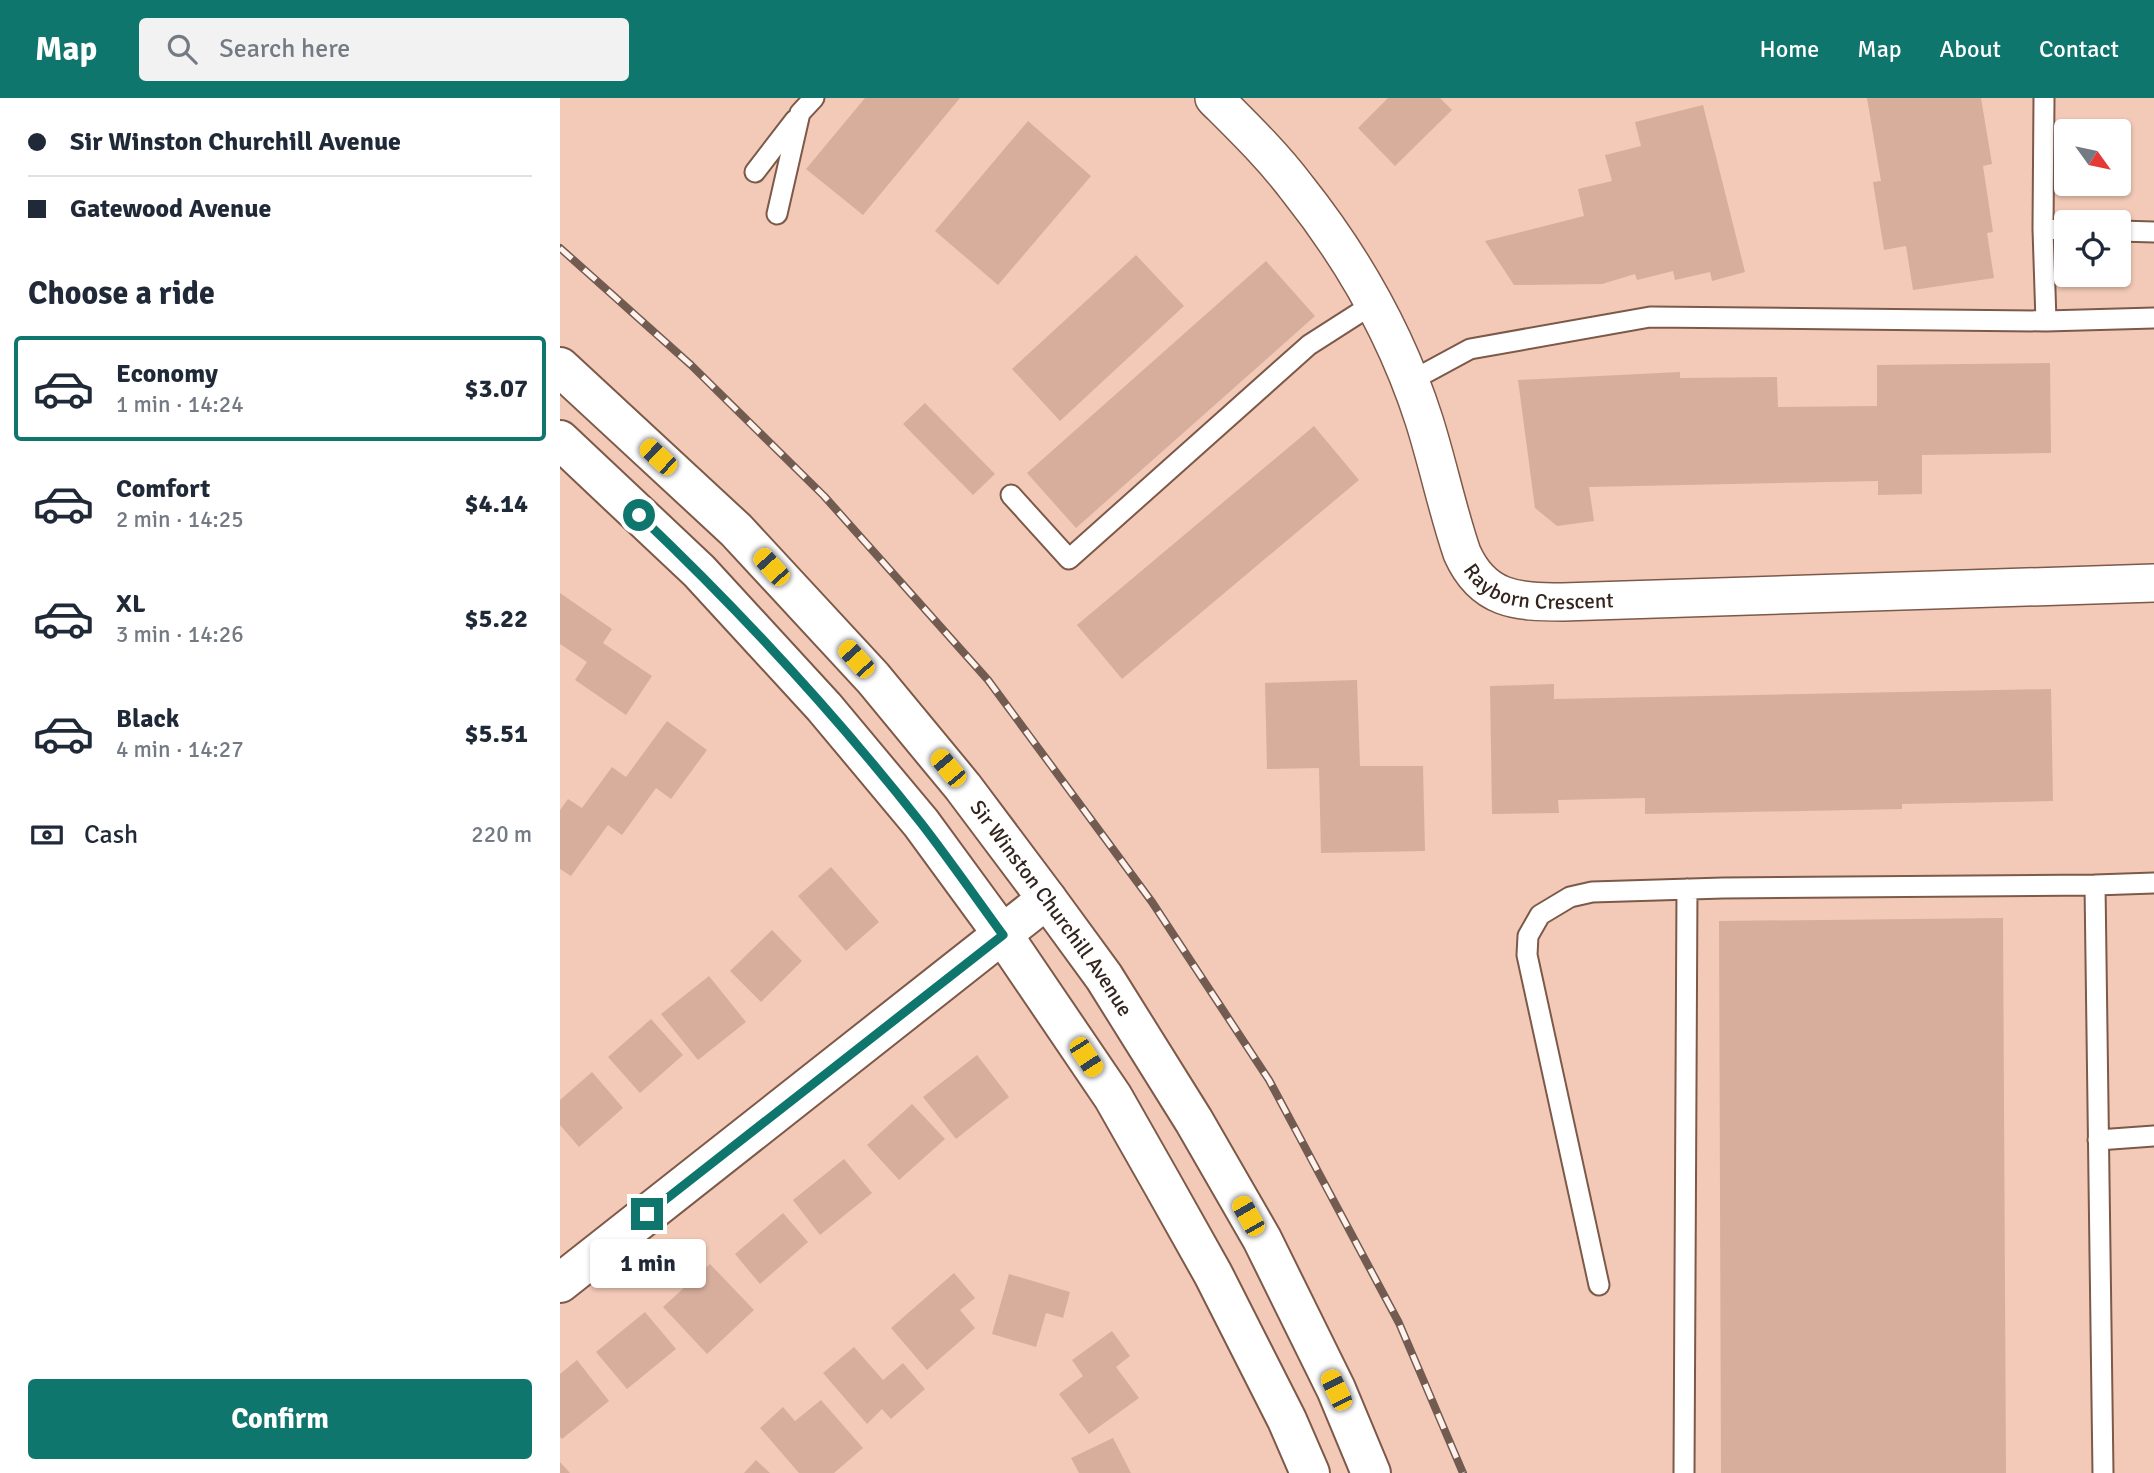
<!DOCTYPE html>
<meta charset="utf-8">
<style>
body{margin:0;font-family:Signika,sans-serif;background:#f2f2f3;color:#1f2937;height:100vh;display:flex;flex-direction:column;font-size:26px;white-space:nowrap}
*{box-sizing:border-box;margin:0}
p{font-size:23px;color:#747a83}
.icon{flex:none;width:38px;height:38px;fill:none;stroke:currentColor;stroke-width:2;stroke-linecap:round;stroke-linejoin:round}
.map{position:relative;flex:1;overflow:hidden}
.drawer{display:flex;flex-direction:column;background:#fff;width:560px}
.drawer>*{flex:none}
.banner{display:grid;align-content:center;height:154px;padding:0 28px;background:#fff}
.needle{width:46px;rotate:123deg}
.tools{position:absolute;left:1494px;top:21px;display:grid;gap:14px}
.tools a{display:grid;place-items:center;width:77px;height:77px;border-radius:7px;background:#fff;box-shadow:0 2px 5px #0004;font-size:35px}
.end{position:absolute;width:32px;height:32px;margin:-16px;border:9px solid #0f766e;background:#fff;box-shadow:0 0 0 4px #fff}
.from{border-radius:50%}
.bubble{position:absolute;height:49px;border-radius:7px;background:#fff;box-shadow:0 2px 5px #0004;font-size:23px;font-weight:700;line-height:49px;text-align:center}
.car{position:absolute;width:21px;height:42px;margin:-21px -10px;border-radius:9px;box-shadow:0 0 5px 2px #0007;background:linear-gradient(#f5c518 24%,#345 0 40%,#f5c518 0 76%,#345 0 86%,#f5c518 0)}
.banner b{display:flex;align-items:center;gap:24px;height:66px;font-size:26px}
.banner b+b{border-top:2px solid #e0e1e3}
.banner i{width:18px;height:18px;background:#1f2937}
ul{padding:0;list-style:none}
li{display:flex;align-items:center;gap:21px;height:105px;margin:0 14px 10px;padding:0 14px;border:4px solid transparent;border-radius:7px}
li div{flex:1}
li b{display:block;font-size:26px}
li em{font-style:normal;font-weight:700}
li.selected{border-color:#0f766e}
li>.icon{width:63px;height:63px;stroke-width:1.5}
h2{padding:0 28px;font-size:32px;line-height:84px}
.pay{display:flex;align-items:center;gap:18px;height:77px;padding:0 28px;font-size:26px}
.pay p{margin-inline-start:auto}
.cta{display:flex;gap:14px;margin-top:auto;padding:14px 28px}
.cta a{flex:1;height:80px;border-radius:7px;background:#0f766e;color:#fff;font-size:28px;font-weight:700;line-height:80px;text-align:center}
header{display:flex;align-items:center;gap:42px;box-sizing:border-box;height:98px;padding:0 35px;background:#0f766e;color:#fff}
header strong{font-size:33px}
nav{display:flex;gap:38px;margin-inline-start:auto;font-size:24px}
.search{width:490px;height:63px;background:#f2f2f3;display:flex;align-items:center;gap:18px;box-sizing:border-box;padding:0 24px;border-radius:7px;color:#747a83;font-size:26px}
main{display:flex;flex:1;min-height:0}
.map>svg:first-child{display:block}
</style>
<header>
<strong>Map</strong>
<div class="search"><svg class="icon" aria-label="search" viewBox="0 0 24 24"><circle cx="10" cy="10" r="6"/><path d="M15 15l6 6"/></svg>Search here</div>
<nav><a>Home</a><a>Map</a><a>About</a><a>Contact</a></nav>
</header>
<main>
<section class="drawer">
<div class="banner">
<b><i class="from"></i>Sir Winston Churchill Avenue</b>
<b><i></i>Gatewood Avenue</b>
</div>
<h2>Choose a ride</h2>
<ul>
<li class="selected"><svg class="icon" aria-label="car" viewBox="0 0 24 24"><path d="M5 17H2v-5l4-1 3-4h7l3 4 3 1v5h-3M9 17h6M6 11h13"/><circle cx="7" cy="17" r="2"/><circle cx="17" cy="17" r="2"/></svg><div><b>Economy</b><p>1 min · 14:24</p></div><em>$3.07</em></li>
<li><svg class="icon" aria-label="car" viewBox="0 0 24 24"><path d="M5 17H2v-5l4-1 3-4h7l3 4 3 1v5h-3M9 17h6M6 11h13"/><circle cx="7" cy="17" r="2"/><circle cx="17" cy="17" r="2"/></svg><div><b>Comfort</b><p>2 min · 14:25</p></div><em>$4.14</em></li>
<li><svg class="icon" aria-label="car" viewBox="0 0 24 24"><path d="M5 17H2v-5l4-1 3-4h7l3 4 3 1v5h-3M9 17h6M6 11h13"/><circle cx="7" cy="17" r="2"/><circle cx="17" cy="17" r="2"/></svg><div><b>XL</b><p>3 min · 14:26</p></div><em>$5.22</em></li>
<li><svg class="icon" aria-label="car" viewBox="0 0 24 24"><path d="M5 17H2v-5l4-1 3-4h7l3 4 3 1v5h-3M9 17h6M6 11h13"/><circle cx="7" cy="17" r="2"/><circle cx="17" cy="17" r="2"/></svg><div><b>Black</b><p>4 min · 14:27</p></div><em>$5.51</em></li>
</ul>
<div class="pay"><svg class="icon" aria-label="cash" viewBox="0 0 24 24"><path d="M3 7h18v10H3z"/><circle cx="12" cy="12" r="2"/></svg>Cash<p>220 m</p></div>
<div class="cta"><a>Confirm</a></div>
</section>
<div class="map">
<svg width="1594" height="1375" viewBox="0 0 1594 1375">
<rect width="100%" height="100%" fill="#f3cab7"/>
<path fill="#d6ae9b" d="M305 0H400L303 117 246 71Z
M828 0H880L892 12 835 68 798 30Z
M1307 0H1421L1432 66 1423 68 1433 134 1427 135 1434 180 1353 192 1346 148 1324 152 1313 84 1321 83Z
M1143 7 1185 174 1152 183 1150 174 1115 182 1113 173 1077 182 1075 176 1042 186 954 187 925 143 1024 118 1018 91 1052 83 1045 57 1081 48 1075 24Z
M468 23 531 78 438 187 375 133Z
M576 157 624 208 500 323 452 271Z
M706 163 755 218 516 430 467 375Z
M1490 265 1491 355 1362 357V396L1318 397V383L1029 389 1034 423 997 428 975 410 958 282 1120 274V280L1217 279 1218 309 1317 308V267Z
M365 305 435 376 413 397 343 326Z
M754 328 799 382 562 581 517 527Z
M0 495 52 531 43 545 92 578 66 617 15 582 27 564 0 546Z
M797 582 800 668H863L865 753 761 755 759 670 707 671 705 585Z
M994 586V601L1491 591 1493 703 1342 706V711L1085 716V700L998 702 999 715 932 716 930 588Z
M107 623 147 652 111 701 96 690 62 737 48 727 11 778 0 771V712L8 701 22 710 52 669 66 679Z
M271 769 319 824 286 853 238 798Z
M1443 820 1446 1375H1161L1159 823Z
M212 832 242 863 201 904 170 873Z
M149 878 186 924 138 962 101 916Z
M91 921 123 957 80 995 48 959Z
M417 957 449 999 396 1041 363 999Z
M32 974 63 1010 19 1049 0 1027V1002Z
M352 1006 385 1041 339 1082 307 1047Z
M284 1061 312 1095 260 1137 233 1102Z
M223 1115 248 1144 200 1186 175 1156Z
M150 1166 194 1212 147 1256 103 1209Z
M394 1175 415 1200 400 1212 415 1230 367 1272 331 1230Z
M449 1176 510 1194 503 1220 486 1215 476 1249 432 1236Z
M85 1214 116 1251 67 1291 36 1254Z
M552 1233 570 1258 556 1269 579 1300 529 1336 499 1296 523 1278 512 1262Z
M294 1249 323 1282 343 1265 365 1291 331 1321 322 1311 307 1326 263 1275Z
M17 1262 49 1303 2 1341 0 1339V1276Z
M261 1302 303 1350 274 1375H239L200 1330 223 1309 235 1323Z
M553 1340 571 1375H519L511 1360Z
M196 1362 210 1375H184Z
M0 1364 10 1375H0Z"/>
<g fill="none" stroke-linecap="round" stroke-linejoin="round">
<g stroke="#7c5949" stroke-width="23">
<path id="lane" d="M1484 0 1483 131 1486 223 1594 220
M195 74 235 22
M217 116 240 15 254 0
M1483 131 1507 132
M1559 133 1594 134
M849 284 910 251 1090 219 1486 223
M451 397 509 461 749 247 813 206
M1535 787 1594 785
M1538 1042 1594 1038
M1039 1187 967 857 968 838 980 817 1010 799 1032 794 1163 790 1535 787 1543 1375
M1124 1375 1127 791"/>
</g>
<g stroke="#7c5949" stroke-width="40">
<g id="street">
<path id="s1" d="M654 0C683 29 712 57 737 90 792 159 837 238 864 322 878 366 887 411 902 455 923 502 956 504 1003 504L1594 485"/>
</g>
</g>
<g stroke="#7c5949" stroke-width="42">
<g id="secondary">
<path id="s2" d="M0 269 176 432 313 580 403 689 487 801 544 879 634 1023 702 1141 776 1291 811 1375"/>
<path d="M0 342 139 473 264 609 361 725 443 837 553 999 603 1087 653 1176 727 1322 750 1375"/>
<path d="M0 1185 487 801"/>
</g>
</g>
<use href="#lane" stroke="#fff" stroke-width="19"/>
<use href="#street" stroke="#fff" stroke-width="37"/>
<use href="#secondary" stroke="#fff" stroke-width="38"/>
<g stroke="#725b50" stroke-width="8">
<path id="rail" d="M0 150 131 267 264 398 428 582 592 804 709 982 839 1225 903 1375"/>
</g>
<use href="#rail" stroke="#fff2ec" stroke-width="5" stroke-dasharray="16" stroke-linecap="butt"/>
</g>
<g fill="none" stroke-linecap="round" stroke-linejoin="round">
<path stroke="#0f766e" stroke-width="9" d="M79 417C180 513 275 616 361 725 389 761 416 800 443 837L87 1116"/>
</g>
<g text-anchor="middle" dominant-baseline="central" stroke-width="5" stroke-linejoin="round" paint-order="stroke">
<g font-size="21" fill="#33241d" stroke="#fff2ec">
<text stroke="none"><textPath href="#s1" startOffset="620">Rayborn Crescent</textPath></text>
<text stroke="none"><textPath href="#s2" startOffset="733">Sir Winston Churchill Avenue</textPath></text>
</g>
</g>
</svg>
<div class="tools">
<a><svg class="needle" viewBox="-14 -14 28 28"><path d="M0-13l5 13h-10z" fill="#e53935"/><path d="M0 13l5-13h-10z" fill="#747a83"/></svg></a>
<a><svg class="icon" aria-label="locate" viewBox="0 0 24 24"><circle cx="12" cy="12" r="6"/><path d="M12 2v4M12 18v4M2 12h4M18 12h4"/></svg></a>
</div>
<i class="end from" style="left:79px;top:417px"></i>
<i class="end" style="left:87px;top:1116px"></i>
<div class="bubble" style="left:30px;top:1141px;width:116px">1 min</div>
<i class="car" style="left:98px;top:359px;rotate:313deg"></i>
<i class="car" style="left:211px;top:469px;rotate:318deg"></i>
<i class="car" style="left:296px;top:561px;rotate:318deg"></i>
<i class="car" style="left:388px;top:670px;rotate:320deg"></i>
<i class="car" style="left:526px;top:959px;rotate:147deg"></i>
<i class="car" style="left:688px;top:1118px;rotate:330deg"></i>
<i class="car" style="left:776px;top:1292px;rotate:334deg"></i>
</div>
</main>
